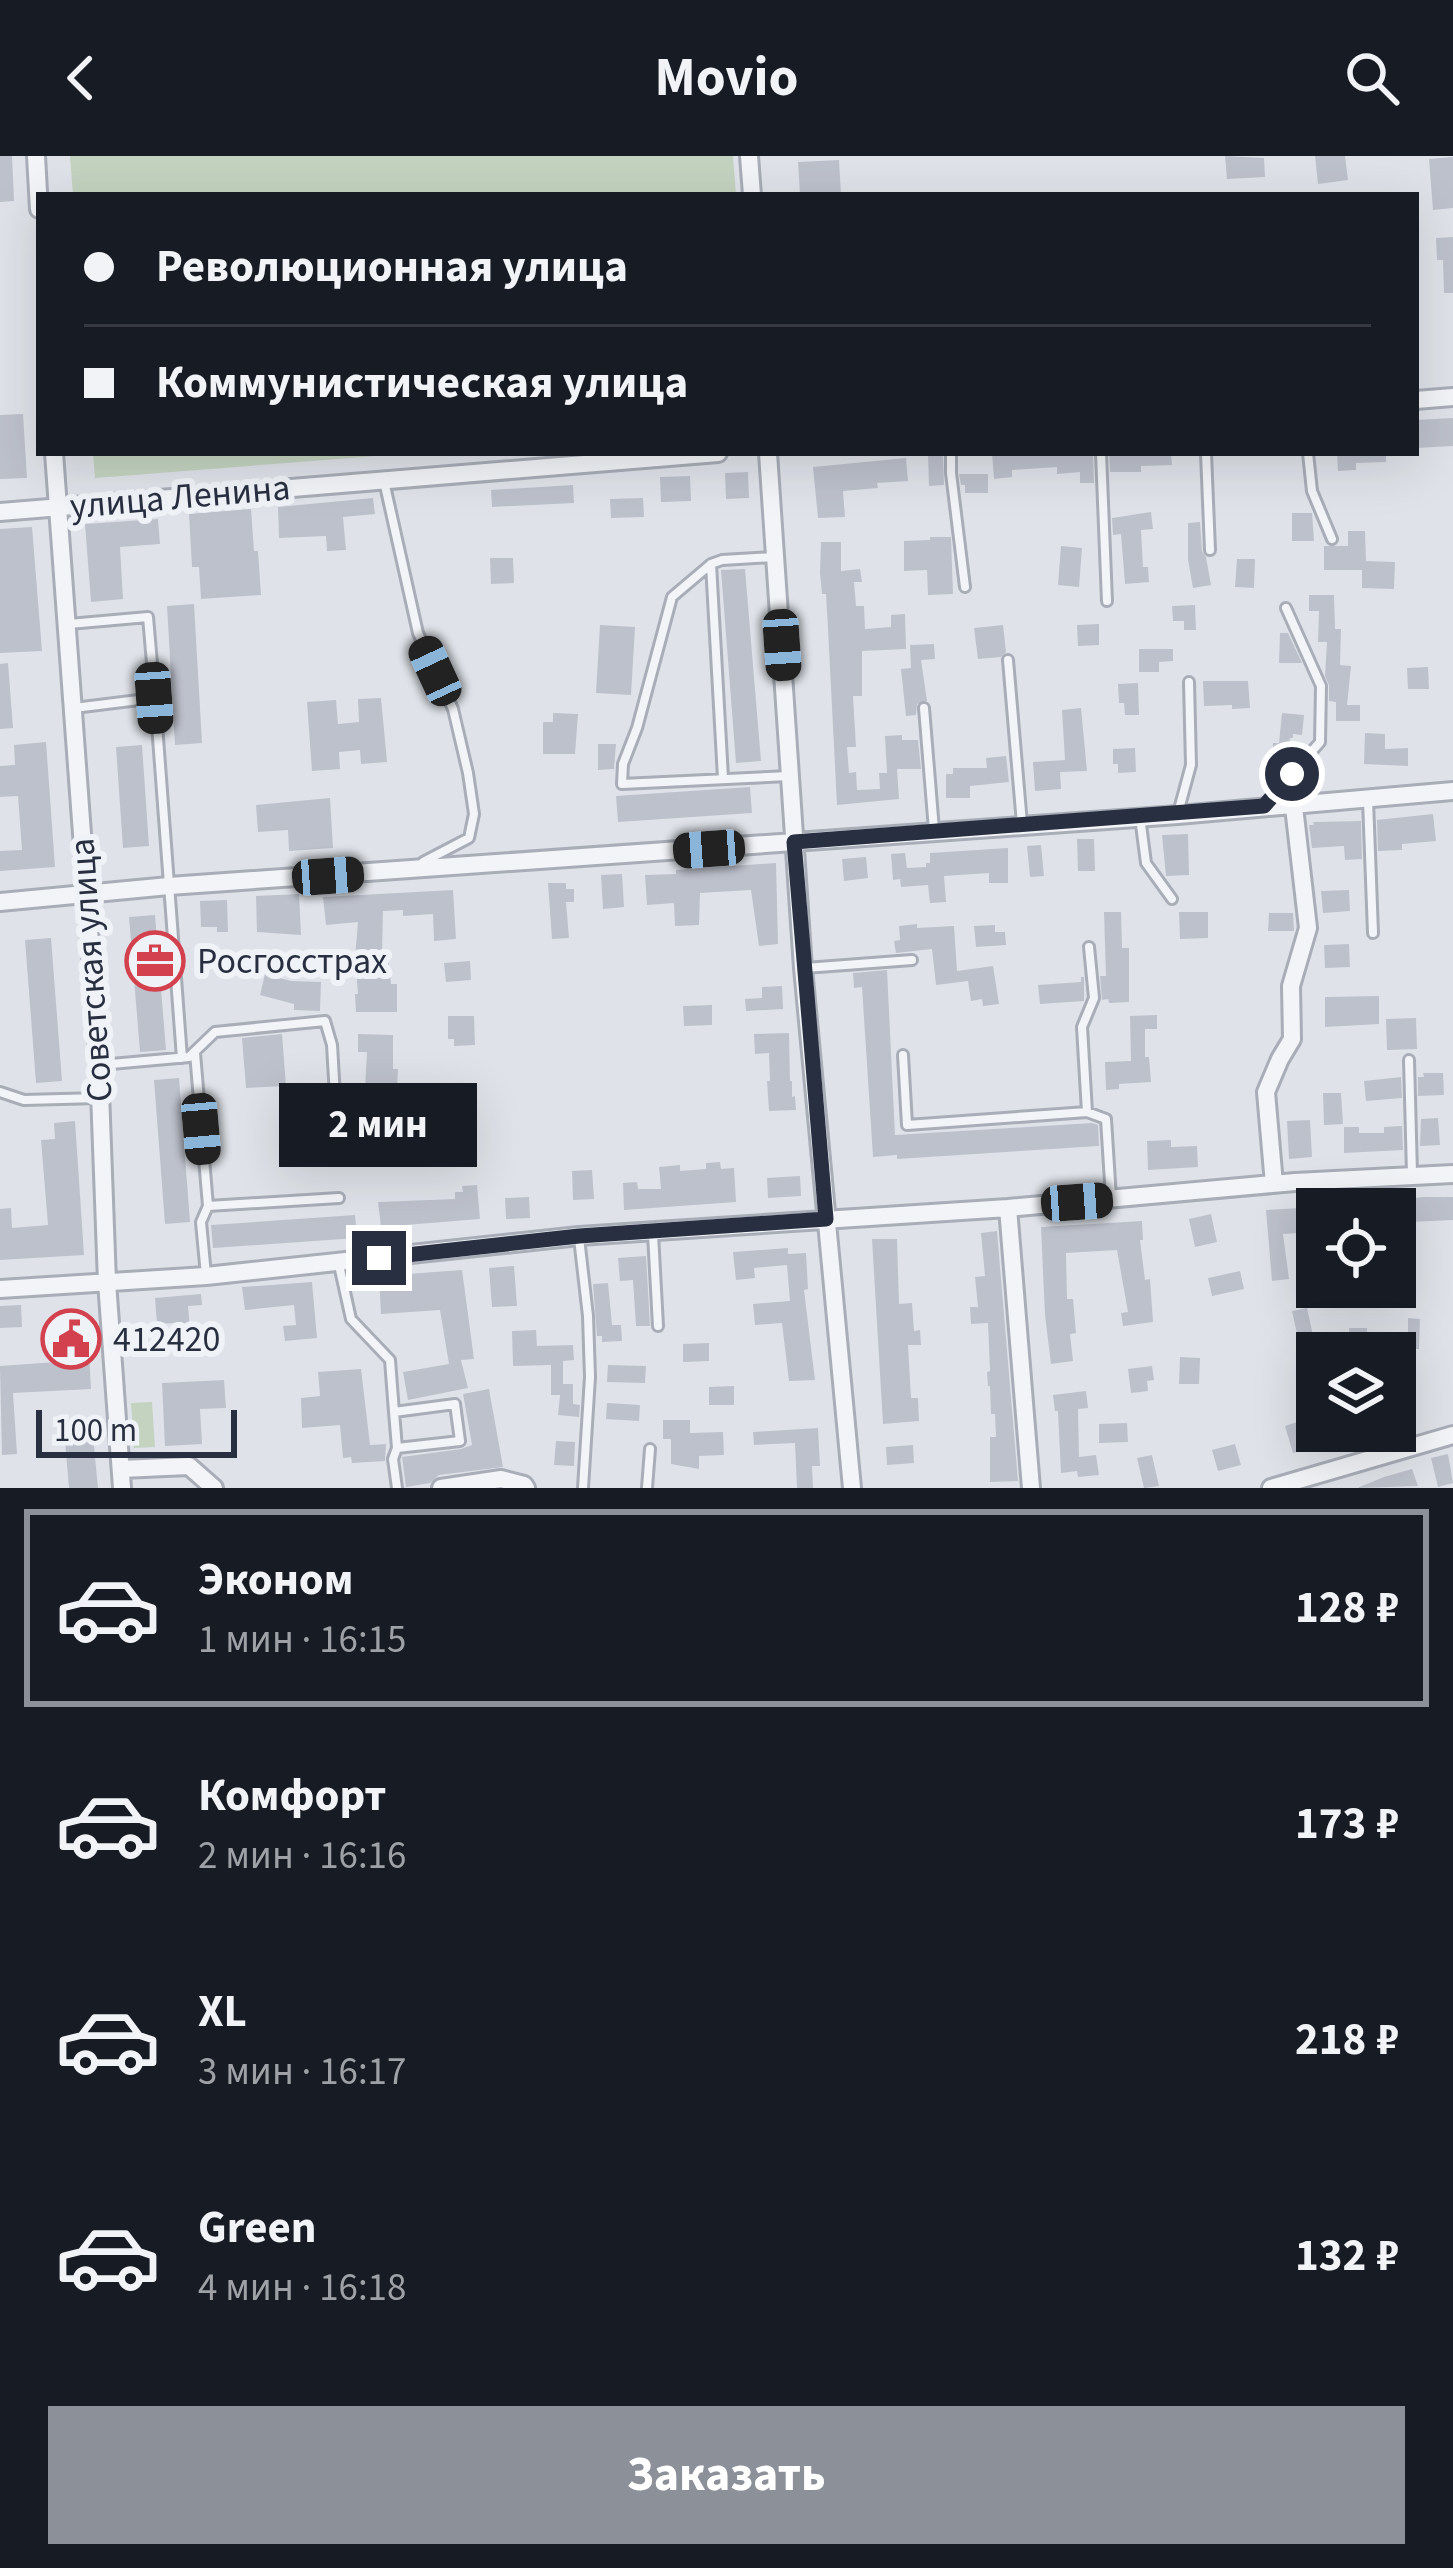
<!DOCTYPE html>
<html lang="ru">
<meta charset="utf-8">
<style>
body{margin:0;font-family:"Source Sans 3",sans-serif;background:#20242c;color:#f1f3f6;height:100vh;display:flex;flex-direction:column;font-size:45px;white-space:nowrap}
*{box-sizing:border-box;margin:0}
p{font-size:39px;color:#9ea1a6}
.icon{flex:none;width:66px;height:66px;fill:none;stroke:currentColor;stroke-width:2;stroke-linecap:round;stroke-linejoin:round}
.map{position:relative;height:1332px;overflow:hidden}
.drawer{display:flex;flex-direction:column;background:#171b24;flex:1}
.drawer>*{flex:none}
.hud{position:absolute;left:36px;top:36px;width:1383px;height:264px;border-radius:0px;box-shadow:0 12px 48px #0002;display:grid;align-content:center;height:264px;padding:0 48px;background:#171b24}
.controls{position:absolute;left:1296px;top:1032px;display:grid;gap:24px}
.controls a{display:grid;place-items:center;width:120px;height:120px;border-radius:0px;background:#171b24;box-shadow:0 12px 48px #0002;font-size:60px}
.scale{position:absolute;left:36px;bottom:30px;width:201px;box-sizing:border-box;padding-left:12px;border:6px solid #282f41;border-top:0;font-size:33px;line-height:42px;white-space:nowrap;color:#282f41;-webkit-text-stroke:9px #eff2f6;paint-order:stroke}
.end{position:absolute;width:54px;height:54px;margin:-27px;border:15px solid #282f41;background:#fff;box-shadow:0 0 0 6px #fff}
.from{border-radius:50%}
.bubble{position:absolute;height:84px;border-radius:0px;background:#171b24;box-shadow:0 12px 48px #0002;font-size:39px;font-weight:700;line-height:84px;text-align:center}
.car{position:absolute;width:36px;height:72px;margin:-36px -18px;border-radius:15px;box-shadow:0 0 9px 3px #0007;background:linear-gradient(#222 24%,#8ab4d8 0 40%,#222 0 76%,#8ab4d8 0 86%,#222 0)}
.hud b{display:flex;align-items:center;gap:42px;height:114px;font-size:45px}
.hud b+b{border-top:3px solid #363941}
.hud i{width:30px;height:30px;background:#f1f3f6}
ul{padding:21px 0 0;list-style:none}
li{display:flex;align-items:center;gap:36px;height:198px;margin:0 24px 18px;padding:0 24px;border:6px solid transparent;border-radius:0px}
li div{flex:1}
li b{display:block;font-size:45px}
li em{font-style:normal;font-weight:700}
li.active{border-color:#8c9099}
li>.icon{width:108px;height:108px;stroke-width:1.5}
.cta{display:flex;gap:24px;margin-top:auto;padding:24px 48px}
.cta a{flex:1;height:138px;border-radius:0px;background:#8c9099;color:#fff;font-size:48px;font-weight:700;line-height:138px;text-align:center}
header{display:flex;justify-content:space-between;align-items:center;height:156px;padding:0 48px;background:#171b24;font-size:54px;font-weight:700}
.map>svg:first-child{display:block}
</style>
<header><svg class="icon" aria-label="back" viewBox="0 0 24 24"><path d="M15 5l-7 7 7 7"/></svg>Movio<svg class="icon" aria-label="search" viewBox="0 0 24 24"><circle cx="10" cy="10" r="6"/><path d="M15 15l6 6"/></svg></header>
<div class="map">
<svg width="1453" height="1332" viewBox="0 0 1453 1332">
<rect width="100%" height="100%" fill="#dfe3e9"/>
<path fill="#c4d3c0" d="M70 0H733L736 39H73Z
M93 297H415L95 322Z
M152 1246 155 1291 134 1292 131 1247Z"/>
<path fill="#bdc1cc" d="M0 0H12L14 45 0 46Z
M1225 0 1264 2 1265 21 1227 23Z
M1315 0H1345L1348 24 1318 28Z
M1453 1V52L1433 54 1429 3Z
M839 4 841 39H800L798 6Z
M1453 81V137H1444L1443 104H1437L1436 82Z
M23 258 27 322 0 323V259Z
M1453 262V290L1416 292V264Z
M992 297H1093L1094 327H1080V316L1057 318V311L1012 314V321L994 323Z
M1109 297H1171L1172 309 1141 310V316H1110Z
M1337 297H1386V306L1356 307V314L1338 315Z
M928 298H943L944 329 929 330Z
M906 302 908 325 877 327 878 332 843 335 845 361 818 362 813 311Z
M748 316 749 342 726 343 725 317Z
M959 318H988V337H965V329H961Z
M690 320 691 345 661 346 660 321Z
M573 329 574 347 492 351 491 334Z
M373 342 375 358 343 361 346 394 327 395 326 380 279 382 278 351Z
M643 342 644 361 611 362 610 343Z
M251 353 254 395H258L261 439 201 443 199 411H192L189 358Z
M1151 356 1153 373 1141 374 1143 411H1148L1149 426 1125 428 1121 378 1113 379 1112 362Z
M1292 357H1312L1314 385H1292Z
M158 363 160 388 120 391 123 443 91 446 85 368Z
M1200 366 1202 395 1206 401 1211 429 1193 432 1188 404V367Z
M32 371 42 495 0 497V373Z
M1348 375H1365L1366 405 1395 406 1394 433 1362 432V414H1324V390H1348Z
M930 381H951L953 438 928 439 927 414 904 415V385L930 384Z
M821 386H841V415L860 413 862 426H854L856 450H864L865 473 891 471V459L905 458 906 493 862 495V540H853L856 591H847L849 617 856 616 857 634 880 633 879 617H887L885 580 902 579V584H918L921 613H897L899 643 837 649 828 473 826 438H822L820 417Z
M1061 390 1082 392 1079 431 1058 429Z
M490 402H513L514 427 491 428Z
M1237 403H1255L1254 432 1235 431Z
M745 413 761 605 736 607 721 414Z
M1309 439H1334L1335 473H1341L1340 509 1351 510 1347 549H1360V565H1336V546L1329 545V529L1325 520 1327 486H1318L1319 455H1309Z
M194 448 202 587 175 589 167 450Z
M1195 449 1196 474H1184V465H1173L1172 450Z
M1099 468V489L1078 490 1077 469Z
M600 469 635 471 631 539 596 537Z
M1003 469 1006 496 1001 501 978 503 974 472Z
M1280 477H1288L1302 507H1279Z
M934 488 935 503 921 504 927 545 917 548 916 559 906 560 901 513 911 512 910 489Z
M1139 493H1173V505L1159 506V516H1139Z
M8 507 13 572 0 573V508Z
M1428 511 1429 533H1408L1407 512Z
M1203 525H1248L1250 552 1232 553V549L1204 550Z
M1138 527 1139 559H1125L1124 547H1119L1118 528Z
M381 542 387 606 361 608 360 594 339 596 340 613 312 615 307 546 336 544 338 568 359 566 358 543Z
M1081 552 1087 615 1060 616 1061 633 1035 635 1033 606 1065 604 1062 554Z
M553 557 578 558 575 598H543V566H553Z
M1282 557 1304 559 1302 579 1293 578V582H1290L1287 611H1272L1273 587H1279Z
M1365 577 1385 578V593L1408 592V610L1364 608Z
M46 586 55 711 0 715V695L22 694 18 640 0 641V610L15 609 14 589Z
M598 588H616L614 613 598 614Z
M142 589 149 690 123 692 116 591Z
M1135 592 1136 616 1118 617V608H1113V593Z
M1006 600 1009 626 970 630V642H946V618H953V612H987L986 602Z
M750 631 752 657 618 666 616 640Z
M330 642 333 692 289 695 288 674 258 676 256 649Z
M1433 658 1436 685 1402 688V694L1378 695 1377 664Z
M1361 665 1362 703 1345 704 1344 690 1312 692 1309 669H1314L1313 666Z
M1188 678 1189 719 1166 720 1162 679Z
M1077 683H1094L1095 715H1078Z
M1041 689 1044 720 1030 721 1027 690Z
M1008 692V727H989V717L944 720 946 746 930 747 928 729 901 731 900 723 893 724 891 698 905 697 907 712 926 711V707H930V697Z
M866 701 868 722 844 725 842 703Z
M776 707 778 788 759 790 751 734 700 737 699 769 675 770 674 747 647 749 645 719 676 718V714Z
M622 718 624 751 603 753 601 719Z
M548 727H566V733H574V746H566L569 782 552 783Z
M453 734 456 783 434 785 433 758 403 760V754L383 755 382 799H388L391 828H397V856H356L355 838H358L355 802 358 766 326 769 323 741Z
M1349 734 1350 755 1323 757 1321 735Z
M299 738 301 779 257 776 256 740Z
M227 744 228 776H217V771H201L200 745Z
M1104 756H1121L1122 792H1129V846L1109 847 1108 843 1102 844 1100 820H1106Z
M1179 756H1208V782L1180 783Z
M1269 757H1293L1294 775H1268Z
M155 759 166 894 140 896 129 761Z
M917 768V772L954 770 957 815 993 810 999 848 983 850 982 843 971 845 968 825 936 829 932 793 896 797 894 785 900 784 899 770Z
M995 769V776H1005L1006 789 976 791 974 770Z
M51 782 62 925 36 927 25 784Z
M1349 788 1350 811 1325 812 1324 789Z
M470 805 471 824 446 826 444 807Z
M887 814 895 979 1092 967 1098 969 1099 990 897 1003V999L873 1001 862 831 854 832 853 817Z
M265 818 291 825 321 826 320 855 294 854V848L260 839Z
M1081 821H1084V845L1040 848 1038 829 1081 826Z
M782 830 783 853 746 855 745 843 762 842V831Z
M1379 840V868L1325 871V841Z
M712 849V869L684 870 683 850Z
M1157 859V873H1145V901H1149L1151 926 1119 928V933L1106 934 1105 906 1131 905 1130 860Z
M448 860H474L475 889 454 890V883H448Z
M1416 862 1417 893 1387 894 1386 863Z
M789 877 790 925H792V941L795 940 796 954 769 955 767 925H770L769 897 755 898 754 878Z
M282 878 286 930 246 932 242 882Z
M358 878 393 879V913H398L397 933 386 932 388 968 354 969 353 951H364L367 896H358Z
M1423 917H1443L1444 939 1418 940V921H1424Z
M1401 921 1402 942 1366 945 1364 925Z
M179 922 190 1066 165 1068 154 924Z
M1323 937H1341L1343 968 1324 969Z
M289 953H323V969L289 968Z
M1438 962 1440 989 1420 990 1421 963Z
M1310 964 1312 1001 1289 1003 1287 965Z
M75 965 84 1099 0 1104V1053L11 1052 12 1072 48 1069 41 984 55 983 54 967Z
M1402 970 1403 994 1344 997V971H1359V977H1384V971Z
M1171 984V991L1197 990 1198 1011 1148 1014 1147 985Z
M720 1006 721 1013 734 1012 736 1046 624 1054 623 1027 637 1026 638 1033H661L659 1011 680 1009V1015L706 1013V1007Z
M592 1014 594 1043 573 1044 572 1015Z
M800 1020 801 1040 768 1042 767 1022Z
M477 1029 480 1063 381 1071 378 1046 455 1043V1036H463L462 1030Z
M529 1041 530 1062 506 1063 505 1042Z
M1423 1041H1453V1064L1410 1066V1073L1395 1074V1044Z
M1317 1051V1076L1283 1078 1289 1123 1272 1125 1266 1054Z
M1211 1058 1217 1086 1195 1091 1189 1063Z
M355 1059 357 1082 213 1092 211 1069Z
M1142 1065 1143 1084H1140L1145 1124 1150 1123 1153 1166 1123 1170 1121 1157 1128 1156 1117 1094 1066 1097 1067 1143H1073L1076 1177 1070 1178 1073 1205 1051 1208 1045 1159 1041 1071Z
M997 1075 1018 1325 990 1326V1281H996L995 1258H991L990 1230H988L987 1216 990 1215 988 1167 971 1168 970 1151H978L975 1121 985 1120 981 1077Z
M872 1083H897L899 1148 912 1147 914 1175 920 1174 921 1189H908L911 1242H918L919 1265 883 1268Z
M788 1092V1098L806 1097 808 1133 804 1134 815 1224 789 1225 782 1167 755 1169 753 1148 790 1145 787 1109 754 1112 755 1122 736 1124 733 1096Z
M646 1100 650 1170H636L633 1124 620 1125 618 1102Z
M514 1110 517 1150 492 1151 489 1112Z
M462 1114 474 1203 461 1204 468 1232 408 1244 403 1216 449 1208 440 1154 381 1158 379 1120Z
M1240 1115 1244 1133 1212 1140 1208 1122Z
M312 1126 317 1182 285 1185 283 1170 296 1169 294 1149 245 1154 242 1131Z
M608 1127 612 1169H621L622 1185 602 1186V1180H597L593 1128Z
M201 1138 202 1149 188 1150 190 1173 174 1175 173 1167 157 1168 155 1142Z
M21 1149 22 1171 0 1172V1150Z
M1307 1152 1314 1184 1299 1187 1292 1155Z
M87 1158 91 1233 13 1237 17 1298 2 1299 0 1210 56 1206 53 1160Z
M1408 1162 1420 1163 1419 1193H1407L1411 1217 1395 1220 1392 1176 1408 1177Z
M1349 1172H1367L1368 1197H1350Z
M536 1174 537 1190 573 1189 574 1204 563 1205V1228H573V1248L580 1249 579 1261 558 1259 560 1239H551V1209L513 1210 512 1175Z
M709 1187V1205L683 1206V1188Z
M1180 1201 1200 1202 1199 1228H1179Z
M608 1209 646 1210 645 1227 607 1226Z
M1152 1210 1154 1224 1147 1225 1148 1235 1131 1237 1128 1213Z
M361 1213 370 1289 386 1288 385 1305 352 1307 351 1301 343 1302 340 1269 302 1272 301 1242 320 1240 318 1216Z
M224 1224 226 1252 200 1253 202 1288 165 1290 162 1227Z
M734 1230V1249H709V1231Z
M489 1233 503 1311 439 1319 430 1327 406 1331 402 1301 461 1293 472 1289 463 1238Z
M1086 1235 1088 1252 1078 1253 1079 1301 1096 1299 1099 1319 1078 1321 1077 1315 1061 1317 1058 1255H1055L1053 1239Z
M607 1247 640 1249 639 1265 606 1263Z
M663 1264H690V1277L723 1276 724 1299 699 1300V1313L671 1308V1283H663Z
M1300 1265 1303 1275H1336L1338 1286 1293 1297 1285 1270Z
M1127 1267 1128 1286 1099 1287V1268Z
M92 1270 98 1332H69L64 1273Z
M818 1272 820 1310H812L813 1332H797L795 1287 754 1289 753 1276Z
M556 1285 575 1286 574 1310 554 1309Z
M1235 1288 1241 1309 1218 1315 1212 1294Z
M913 1289 914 1307 887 1309 886 1291Z
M1448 1298 1453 1327 1438 1331 1431 1302Z
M1152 1299 1159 1330 1144 1332 1137 1302Z
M1412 1313 1418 1330 1357 1332 1384 1321Z"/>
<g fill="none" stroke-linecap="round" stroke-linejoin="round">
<g stroke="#a8adb7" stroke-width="14">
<path id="lane" d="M951 297V317L965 431
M1101 297 1107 445
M1206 297 1210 394
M1308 297 1312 335 1332 383
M384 325 418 477 453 553 468 617 474 658 469 682 423 706
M774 401 722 404 711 408 672 441 637 572 623 608 622 628 789 620
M711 408 723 622
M69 468 148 461 155 542
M1008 504 1022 668
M74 552 155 542 182 902
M924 552 934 674
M1368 644 1373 777
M1265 649 1320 586 1321 530 1286 452
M1178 657 1191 609 1189 526
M1140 661 1146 707 1172 743
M805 812 912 804
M195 897 208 1050 339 1042
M903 899 907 969 1087 956 1106 963 1111 1042
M1409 904 1412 1018
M100 909 189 901 215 876 325 865 332 889 335 940
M0 936 24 944 99 942
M1087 956 1082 871 1094 842 1089 791
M653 1078 658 1170
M579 1082 588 1160 590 1221 583 1332
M339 1109 351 1163 390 1204 394 1256 455 1248 460 1285 397 1292 394 1256
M206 1119 201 1066 208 1050
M397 1332 393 1303 397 1292
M647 1332 650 1293"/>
</g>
<g stroke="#a8adb7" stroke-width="22">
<path id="street" d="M36 0 39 53
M749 0 752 39
M1416 244 1453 241
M54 297 99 909 107 1126 122 1332
M768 297 803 812 852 1332
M0 356 718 297
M0 746 169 730 1178 659 1453 635
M1274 1028 1266 936 1280 903 1292 883 1291 830 1308 772 1294 651
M1008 1052 1031 1332
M0 1133 206 1120 579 1080 1008 1052 1295 1026 1453 1018
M121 1313 189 1310 214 1332
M441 1332 501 1323 524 1329 526 1332
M1271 1332 1453 1279"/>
</g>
<use href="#lane" stroke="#f2f4f7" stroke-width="8"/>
<use href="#street" stroke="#f2f4f7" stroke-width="16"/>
</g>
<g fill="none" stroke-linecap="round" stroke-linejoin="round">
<path stroke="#282f41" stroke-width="15" d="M379 1102 579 1080 826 1063 794 686 1264 650 1292 618"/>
</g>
<defs>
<g id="office-ring" transform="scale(3)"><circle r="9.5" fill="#eff2f6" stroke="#d2414d" stroke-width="1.5"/><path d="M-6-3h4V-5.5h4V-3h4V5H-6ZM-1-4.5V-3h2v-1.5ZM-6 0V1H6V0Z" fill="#d2414d"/></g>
<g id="civic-ring" transform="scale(3)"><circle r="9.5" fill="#eff2f6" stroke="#d2414d" stroke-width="1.5"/><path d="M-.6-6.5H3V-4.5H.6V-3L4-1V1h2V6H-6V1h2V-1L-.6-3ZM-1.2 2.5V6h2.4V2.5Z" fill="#d2414d"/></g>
</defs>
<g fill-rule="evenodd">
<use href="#office-ring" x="155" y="805"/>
<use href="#civic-ring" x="71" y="1183"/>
</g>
<g text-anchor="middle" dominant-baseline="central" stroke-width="12" stroke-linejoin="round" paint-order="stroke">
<g font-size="36" fill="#282f41" stroke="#eff2f6">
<text transform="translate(180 341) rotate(-5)">улица Ленина</text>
<text transform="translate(91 814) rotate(-94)">Советская улица</text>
</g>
<g font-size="36" fill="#282f41" stroke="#eff2f6" text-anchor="start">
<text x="197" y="805">Росгосстрах</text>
<text x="113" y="1183">412420</text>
</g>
</g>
</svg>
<div class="controls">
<a><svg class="icon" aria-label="locate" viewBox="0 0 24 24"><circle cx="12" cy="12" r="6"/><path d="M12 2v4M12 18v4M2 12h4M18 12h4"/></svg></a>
<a><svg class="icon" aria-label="layers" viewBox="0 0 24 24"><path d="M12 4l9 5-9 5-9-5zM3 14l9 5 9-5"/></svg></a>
</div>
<div class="scale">100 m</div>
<i class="end from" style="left:1292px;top:618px"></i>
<i class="end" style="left:379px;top:1102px"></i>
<div class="bubble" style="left:279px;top:927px;width:198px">2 мин</div>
<i class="car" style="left:782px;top:489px;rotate:176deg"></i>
<i class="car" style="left:435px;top:515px;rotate:335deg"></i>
<i class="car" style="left:154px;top:542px;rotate:176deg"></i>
<i class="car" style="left:709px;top:693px;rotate:266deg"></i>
<i class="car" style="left:328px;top:720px;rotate:86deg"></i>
<i class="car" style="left:201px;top:973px;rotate:175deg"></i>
<i class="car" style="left:1077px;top:1046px;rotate:86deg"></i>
<div class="hud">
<b><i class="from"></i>Революционная улица</b>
<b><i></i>Коммунистическая улица</b>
</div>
</div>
<section class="drawer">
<ul>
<li class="active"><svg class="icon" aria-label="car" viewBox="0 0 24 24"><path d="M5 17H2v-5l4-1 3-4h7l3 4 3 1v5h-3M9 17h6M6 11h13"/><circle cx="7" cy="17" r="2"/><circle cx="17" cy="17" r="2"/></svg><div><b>Эконом</b><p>1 мин · 16:15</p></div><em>128 ₽</em></li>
<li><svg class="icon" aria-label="car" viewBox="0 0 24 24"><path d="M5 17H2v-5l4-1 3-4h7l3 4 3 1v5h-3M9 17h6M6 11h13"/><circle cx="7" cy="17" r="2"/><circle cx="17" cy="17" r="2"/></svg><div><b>Комфорт</b><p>2 мин · 16:16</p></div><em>173 ₽</em></li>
<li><svg class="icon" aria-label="car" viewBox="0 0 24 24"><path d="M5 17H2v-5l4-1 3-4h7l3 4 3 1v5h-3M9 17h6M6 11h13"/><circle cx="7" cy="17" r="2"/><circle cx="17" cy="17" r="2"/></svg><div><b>XL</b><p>3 мин · 16:17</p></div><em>218 ₽</em></li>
<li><svg class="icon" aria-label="car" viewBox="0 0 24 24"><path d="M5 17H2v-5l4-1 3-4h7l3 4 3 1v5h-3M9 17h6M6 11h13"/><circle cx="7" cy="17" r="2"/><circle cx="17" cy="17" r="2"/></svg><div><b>Green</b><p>4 мин · 16:18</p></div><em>132 ₽</em></li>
</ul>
<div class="cta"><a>Заказать</a></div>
</section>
